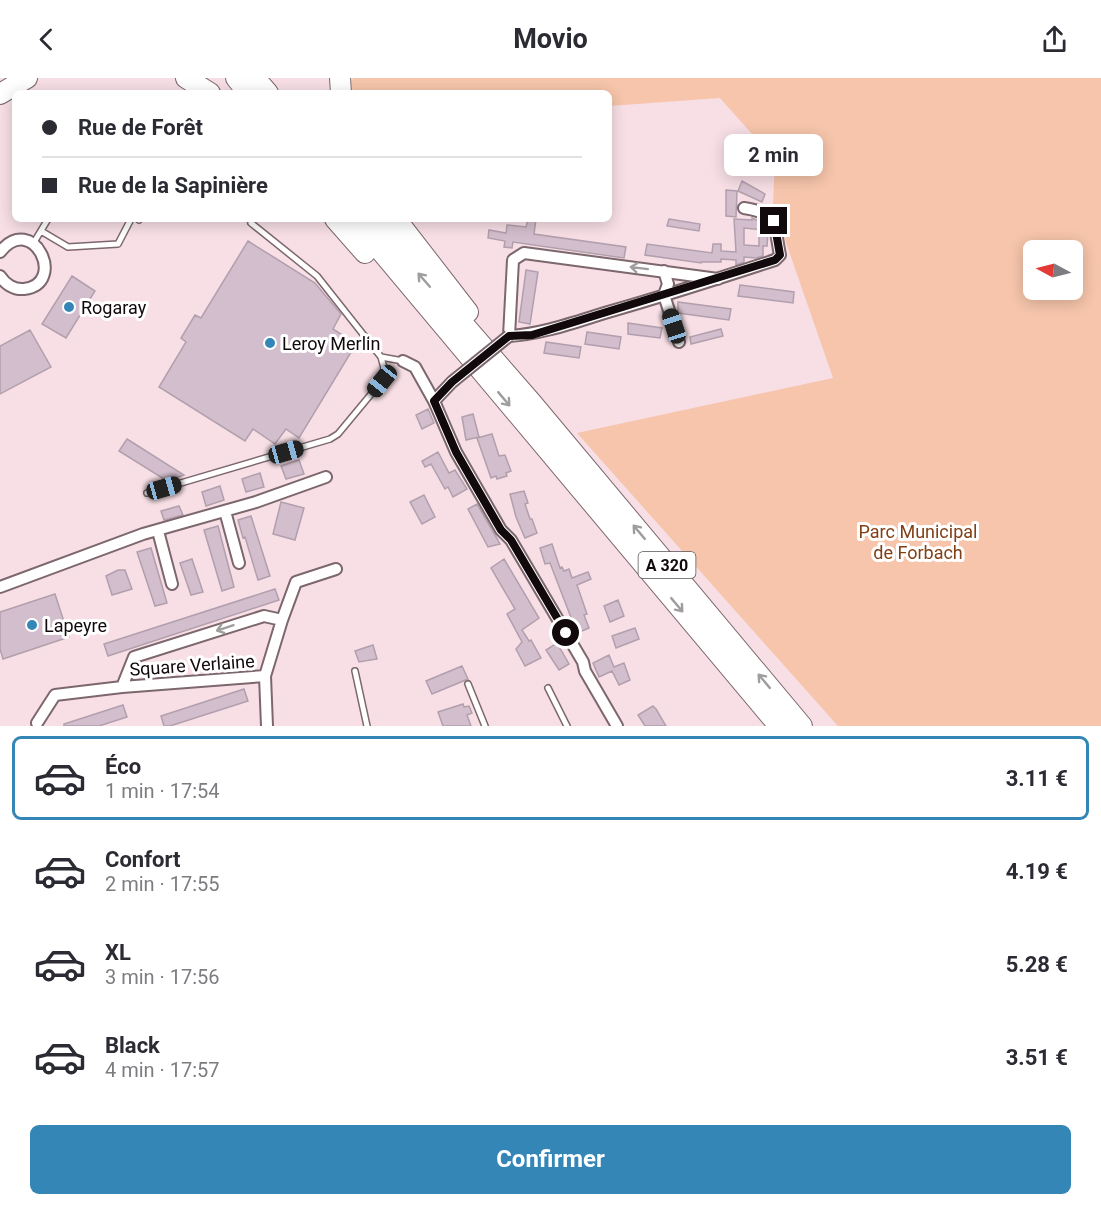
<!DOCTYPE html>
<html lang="fr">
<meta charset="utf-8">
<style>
body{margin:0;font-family:Roboto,sans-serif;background:#f7f7f7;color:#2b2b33;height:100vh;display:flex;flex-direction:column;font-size:22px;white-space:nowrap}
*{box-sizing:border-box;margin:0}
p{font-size:20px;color:#7c7c81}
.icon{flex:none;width:33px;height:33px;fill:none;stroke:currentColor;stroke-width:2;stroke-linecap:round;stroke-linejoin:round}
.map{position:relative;height:648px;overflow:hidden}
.side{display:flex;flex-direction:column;background:#fff;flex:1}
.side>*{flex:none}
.hud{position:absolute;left:12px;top:12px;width:600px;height:132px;border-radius:9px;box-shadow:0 3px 15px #0003;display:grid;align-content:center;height:132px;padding:0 30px;background:#fff}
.needle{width:39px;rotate:277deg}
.tools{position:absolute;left:1023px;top:162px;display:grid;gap:12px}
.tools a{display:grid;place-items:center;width:60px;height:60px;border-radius:9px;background:#fff;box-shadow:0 3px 15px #0003;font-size:30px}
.end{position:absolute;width:27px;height:27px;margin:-14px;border:8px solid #11090b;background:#fff;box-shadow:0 0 0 3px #fff}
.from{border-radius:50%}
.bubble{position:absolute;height:42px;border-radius:9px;background:#fff;box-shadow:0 3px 15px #0003;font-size:20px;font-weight:700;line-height:42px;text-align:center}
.car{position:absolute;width:18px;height:36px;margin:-18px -9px;border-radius:8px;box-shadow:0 0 4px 2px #0007;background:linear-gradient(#222 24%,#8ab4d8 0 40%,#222 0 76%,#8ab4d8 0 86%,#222 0)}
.hud b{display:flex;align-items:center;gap:21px;height:57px;font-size:22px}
.hud b+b{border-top:2px solid #e1e1e2}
.hud i{width:15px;height:15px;background:#2b2b33}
ul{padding:10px 0 0;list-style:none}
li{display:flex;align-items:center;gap:18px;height:84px;margin:0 12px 9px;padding:0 18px;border:3px solid transparent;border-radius:9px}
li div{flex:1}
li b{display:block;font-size:22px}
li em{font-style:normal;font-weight:700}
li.selected{border-color:#3486b7}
li>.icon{width:54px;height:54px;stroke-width:1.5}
.cta{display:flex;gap:12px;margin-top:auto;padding:12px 30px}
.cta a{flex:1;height:69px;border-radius:9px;background:#3486b7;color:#fff;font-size:24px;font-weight:700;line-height:69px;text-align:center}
header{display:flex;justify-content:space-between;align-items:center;height:78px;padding:0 30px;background:#fff;font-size:27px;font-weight:700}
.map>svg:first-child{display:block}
</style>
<header><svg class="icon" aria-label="back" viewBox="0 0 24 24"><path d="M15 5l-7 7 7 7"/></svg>Movio<svg class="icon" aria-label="share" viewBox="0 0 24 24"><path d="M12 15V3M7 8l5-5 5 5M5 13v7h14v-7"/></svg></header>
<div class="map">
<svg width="1101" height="648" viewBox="0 0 1101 648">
<rect width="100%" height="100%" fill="#f7dfe5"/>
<path fill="#f6c5ab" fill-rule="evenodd" d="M353 0H1101V648H838L577 355 833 300 773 127 775 82 720 20 609 28V15H353L351 4ZM1034 172H1072V212H1034Z"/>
<path fill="#d2becc" stroke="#b29fad" stroke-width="1.5" d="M742 103 765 116 762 124 738 113Z
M726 112 737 113 736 139 726 138Z
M752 140 763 145 765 152 744 150V167L759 168V155H768L767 168H763V178L756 180 744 179V184L736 187V182L721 181V184H701V185L645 177 647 166 712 175 713 166H721V173L736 174 734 141 752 142Z
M528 141H536L534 156 626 169 624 180 513 164 512 170 504 169 505 163 488 160 489 152 506 155 507 147 526 149Z
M669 141 700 146 699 153 667 148Z
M248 163 315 205 341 236 333 251 356 266 299 360 286 351 275 366 253 351 245 363 159 309 186 264 181 260 195 237 201 240Z
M526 192 538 194 530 246 519 244Z
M72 198 95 213 66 260 42 246Z
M740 207 794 214 793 225 738 218Z
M678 224 731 231 729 242 678 235Z
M628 245 662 250 660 260 628 256Z
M721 251 723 258 691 266 690 259Z
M30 252 51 289 0 316V268Z
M587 254 621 259 619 271 585 266Z
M546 264 581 269 579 280 544 275Z
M428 331 434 345 422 351 416 337Z
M473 336 479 359 466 362 462 339Z
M492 356 499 378 505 377 511 393 506 395 507 398 497 401 496 398 491 400 477 360Z
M127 361 184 397 167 403 119 373Z
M438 374 449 395 455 392 467 411 453 419 448 409 445 411 431 386 425 389 422 383Z
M299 382 304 396 286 401 281 388Z
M260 395 264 409 246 414 242 401Z
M220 408 224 422 206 428 202 414Z
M524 413 528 425 525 426 530 441H532L537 455 525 460 516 439 510 416Z
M424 417 435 439 422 446 410 424Z
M281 424 304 430 295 462 273 456Z
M477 426 495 457 500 466 488 469 468 431Z
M179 428 183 437 164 442 161 433Z
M251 438 270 498 258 502 245 459 243 460 238 442Z
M218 448 234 509 222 513 204 452Z
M552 466 560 490 562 489 564 493 569 491 572 500 588 494 591 501 577 507 587 536 584 537 589 550 577 555 550 485 545 486 540 470Z
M151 470 167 525 155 528 137 474Z
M192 481 203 514 191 517 180 485Z
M504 481 539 540 522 552 529 563 531 562 541 580 525 588 516 571 522 564 507 536 515 531 491 490Z
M118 492H125L132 511 112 517 106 498Z
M275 511 279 522 108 578 104 566Z
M55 516 69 559 3 581 0 571V534Z
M618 522 624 538 610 544 604 528Z
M635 550 639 561 616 570 612 558Z
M557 565 569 586 559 592 546 572Z
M373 567 377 581 359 584 355 573Z
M609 577 614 589 624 585 630 602 619 607 612 593 599 599 593 585Z
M462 588 468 601 432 616 426 603Z
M244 611 248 623 170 648H164L161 638Z
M463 626 464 629 469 628 472 635 467 637 471 648H443L438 634Z
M123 627 127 639 99 648H64V646Z
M653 628 656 631 666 648H645L638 637Z"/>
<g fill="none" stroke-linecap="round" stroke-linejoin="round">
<g stroke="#7c676d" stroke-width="8">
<path id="service" d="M138 141 139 142
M41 153 68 169 118 166 131 141
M33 166 48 141
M381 279 403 283
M147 415 330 361 338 356 382 303 384 290 381 279 317 198 251 145
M355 593 367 648
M468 606 485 648
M548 610 567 648"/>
</g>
<g stroke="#7c676d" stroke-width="14">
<path id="minor" d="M0 174C33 133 68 206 24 211 14 212 5 206 0 198
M664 193 668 206 664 217 679 264
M718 201 524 175 513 182 509 258C543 256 575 244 608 234 664 218 720 200 775 182L780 177C774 147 778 135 744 130
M403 283 415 289 434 323 456 374 501 452 511 462 583 584 585 593 617 648
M434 323 452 304
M225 433 239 485
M158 453 172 506
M0 509 143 456 256 424 326 399
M122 609 134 579 264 538 282 542
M37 645 55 617 122 609 265 598
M267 648 265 598 282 542 296 504 336 491"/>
</g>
<g stroke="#7c676d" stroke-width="22">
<path id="motorway" d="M186 0 210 15
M236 0 248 15
M255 0 268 15
M340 0 341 15
M0 16 27 0
M335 141 365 175
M354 141 779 648
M372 141 532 325 802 648
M396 141 468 234"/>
</g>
<use href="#service" stroke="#fff" stroke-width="5"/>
<use href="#minor" stroke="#fff" stroke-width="10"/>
<use href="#motorway" stroke="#fff" stroke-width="20"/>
<g stroke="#7c676d" stroke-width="14" stroke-linecap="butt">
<path id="minor-bridge" d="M452 304 509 258"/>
</g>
<use href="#minor-bridge" stroke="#fff" stroke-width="10"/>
</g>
<defs><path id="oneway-shaft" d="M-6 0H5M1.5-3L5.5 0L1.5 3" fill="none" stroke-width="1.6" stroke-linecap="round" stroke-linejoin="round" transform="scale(1.5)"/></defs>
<g stroke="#a09d9d">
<use href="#oneway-shaft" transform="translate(639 190) rotate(-173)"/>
<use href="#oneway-shaft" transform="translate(424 202) rotate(-131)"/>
<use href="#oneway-shaft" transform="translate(504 321) rotate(50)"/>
<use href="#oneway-shaft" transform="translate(639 454) rotate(-130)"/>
<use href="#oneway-shaft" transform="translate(677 527) rotate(50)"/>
<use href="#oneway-shaft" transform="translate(225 550) rotate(162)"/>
<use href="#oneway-shaft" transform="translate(764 603) rotate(-130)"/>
</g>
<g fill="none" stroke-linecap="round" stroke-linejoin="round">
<path stroke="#11090b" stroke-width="8" d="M566 555 511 462 501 452 456 374 434 323 452 304 509 258 532 257 775 182 780 177 774 143"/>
</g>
<g fill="#3486b7" stroke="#fff" stroke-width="2">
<circle cx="69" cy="229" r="6"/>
<circle cx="270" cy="265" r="6"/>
<circle cx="32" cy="547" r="6"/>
</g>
<g text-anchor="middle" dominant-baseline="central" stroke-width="6" stroke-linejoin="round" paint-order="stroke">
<rect fill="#fff" stroke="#585354" stroke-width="1.5" x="638.5" y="474" width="57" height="26" rx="4.5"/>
<g font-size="16" font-weight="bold" fill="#11090b">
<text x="667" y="487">A 320</text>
</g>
<g font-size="18" fill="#11090b" stroke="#fff" text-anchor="start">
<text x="81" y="229">Rogaray</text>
<text x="282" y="265">Leroy Merlin</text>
<text x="44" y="547">Lapeyre</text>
</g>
<g font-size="18" fill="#813f16" stroke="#fff">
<text x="918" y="453">Parc Municipal<tspan x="918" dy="21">de Forbach</tspan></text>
</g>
<g font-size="18" fill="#11090b" stroke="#fff">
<text transform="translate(192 587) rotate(-4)">Square Verlaine</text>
</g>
</g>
</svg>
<div class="tools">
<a><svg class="needle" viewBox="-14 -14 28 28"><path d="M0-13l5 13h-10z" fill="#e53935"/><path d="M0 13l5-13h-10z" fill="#7c7c81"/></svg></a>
</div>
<i class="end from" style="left:566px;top:555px"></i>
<i class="end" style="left:774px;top:143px"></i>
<div class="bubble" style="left:724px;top:56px;width:99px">2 min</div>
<i class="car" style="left:674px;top:248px;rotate:342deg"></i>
<i class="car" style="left:382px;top:303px;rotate:219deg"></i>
<i class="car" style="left:286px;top:374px;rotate:74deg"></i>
<i class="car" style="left:164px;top:410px;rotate:74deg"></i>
<div class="hud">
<b><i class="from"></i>Rue de Forêt</b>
<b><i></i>Rue de la Sapinière</b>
</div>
</div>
<section class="side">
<ul>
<li class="selected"><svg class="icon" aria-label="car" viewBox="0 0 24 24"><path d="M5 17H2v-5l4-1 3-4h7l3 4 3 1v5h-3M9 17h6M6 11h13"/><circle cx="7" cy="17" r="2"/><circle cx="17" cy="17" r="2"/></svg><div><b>Éco</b><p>1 min · 17:54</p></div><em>3.11 €</em></li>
<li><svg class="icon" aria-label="car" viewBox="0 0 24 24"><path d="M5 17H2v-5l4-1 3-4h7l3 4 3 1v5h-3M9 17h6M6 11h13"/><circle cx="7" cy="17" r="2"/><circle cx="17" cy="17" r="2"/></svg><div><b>Confort</b><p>2 min · 17:55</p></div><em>4.19 €</em></li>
<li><svg class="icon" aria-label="car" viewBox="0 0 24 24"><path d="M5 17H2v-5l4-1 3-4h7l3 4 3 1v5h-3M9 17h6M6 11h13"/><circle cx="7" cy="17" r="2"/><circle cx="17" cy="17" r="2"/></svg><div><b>XL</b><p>3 min · 17:56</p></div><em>5.28 €</em></li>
<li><svg class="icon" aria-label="car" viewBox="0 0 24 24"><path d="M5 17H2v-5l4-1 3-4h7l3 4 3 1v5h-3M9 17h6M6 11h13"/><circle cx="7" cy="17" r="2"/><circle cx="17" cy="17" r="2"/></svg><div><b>Black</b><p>4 min · 17:57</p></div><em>3.51 €</em></li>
</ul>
<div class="cta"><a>Confirmer</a></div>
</section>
